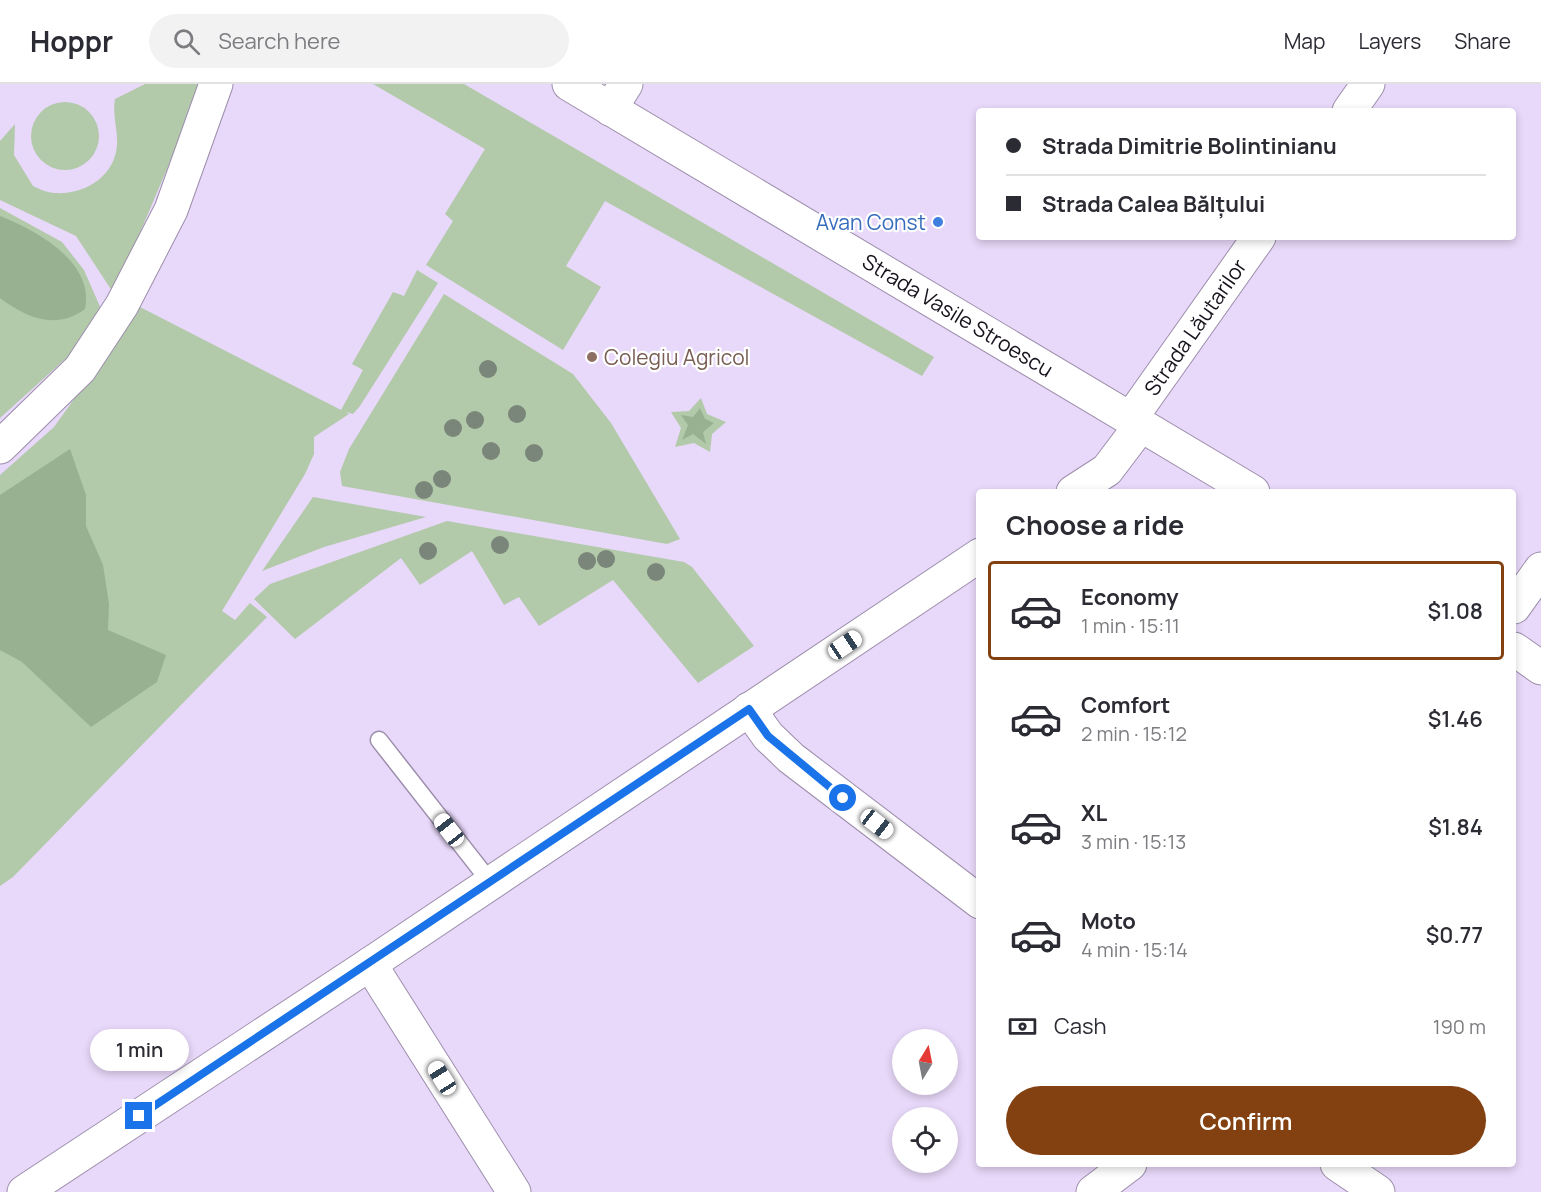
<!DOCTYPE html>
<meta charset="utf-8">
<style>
body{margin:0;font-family:Manrope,sans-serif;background:#f2f2f3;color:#2b2b33;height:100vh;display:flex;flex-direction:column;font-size:22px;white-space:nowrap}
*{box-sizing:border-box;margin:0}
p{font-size:20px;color:#7c7c81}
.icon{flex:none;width:33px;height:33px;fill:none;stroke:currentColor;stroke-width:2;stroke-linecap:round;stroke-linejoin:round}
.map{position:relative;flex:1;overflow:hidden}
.panel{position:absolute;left:976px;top:405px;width:540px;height:678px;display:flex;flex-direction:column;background:#fff;border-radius:6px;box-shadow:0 3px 9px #0003}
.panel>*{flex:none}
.hud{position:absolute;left:976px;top:24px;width:540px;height:132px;border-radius:6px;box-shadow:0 3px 9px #0003;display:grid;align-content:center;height:132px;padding:0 30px;background:#fff}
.needle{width:39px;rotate:10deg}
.buttons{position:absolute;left:892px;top:945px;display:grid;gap:12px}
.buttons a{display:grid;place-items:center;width:66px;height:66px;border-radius:50%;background:#fff;box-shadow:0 3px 9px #0003;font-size:30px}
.end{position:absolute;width:27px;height:27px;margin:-14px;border:8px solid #1a73e8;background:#fff;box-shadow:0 0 0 3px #fff}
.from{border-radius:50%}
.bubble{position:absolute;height:42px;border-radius:21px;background:#fff;box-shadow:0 3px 9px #0003;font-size:20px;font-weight:600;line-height:42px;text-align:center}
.car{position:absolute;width:18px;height:36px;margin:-18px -9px;border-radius:8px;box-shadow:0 0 4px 2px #0007;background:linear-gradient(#fff 24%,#345 0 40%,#fff 0 76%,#345 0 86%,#fff 0)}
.hud b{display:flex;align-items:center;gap:21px;height:57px;font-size:22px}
.hud b+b{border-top:2px solid #e1e1e2}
.hud i{width:15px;height:15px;background:#2b2b33}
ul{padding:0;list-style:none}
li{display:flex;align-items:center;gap:18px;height:99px;margin:0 12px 9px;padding:0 18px;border:3px solid transparent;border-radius:6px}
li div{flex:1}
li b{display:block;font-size:22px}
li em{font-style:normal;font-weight:600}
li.current{border-color:#834011}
li>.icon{width:54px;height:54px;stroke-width:1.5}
h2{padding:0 30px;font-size:27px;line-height:72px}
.pay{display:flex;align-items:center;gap:15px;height:66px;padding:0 30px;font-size:22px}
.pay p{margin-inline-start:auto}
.button{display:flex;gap:12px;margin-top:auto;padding:12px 30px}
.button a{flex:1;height:69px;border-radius:36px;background:#834011;color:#fff;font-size:24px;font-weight:600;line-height:69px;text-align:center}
header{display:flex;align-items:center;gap:36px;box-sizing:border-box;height:84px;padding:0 30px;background:#fff;border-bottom:2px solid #e1e1e2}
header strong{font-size:28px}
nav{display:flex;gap:33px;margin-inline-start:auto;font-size:21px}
.search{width:420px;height:54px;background:#f2f2f3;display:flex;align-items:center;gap:15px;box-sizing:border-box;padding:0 21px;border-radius:33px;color:#7c7c81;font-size:22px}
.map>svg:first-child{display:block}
</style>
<header>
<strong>Hoppr</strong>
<div class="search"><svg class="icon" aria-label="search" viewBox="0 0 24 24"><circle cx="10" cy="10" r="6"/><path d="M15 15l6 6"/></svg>Search here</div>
<nav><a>Map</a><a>Layers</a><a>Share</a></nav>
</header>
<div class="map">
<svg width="1541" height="1108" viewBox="0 0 1541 1108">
<rect width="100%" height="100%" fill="#e8d8f9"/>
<path fill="#b2caaa" d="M145 0H203L114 210 76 152 0 116V57L15 40 14 71 33 102C39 105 48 109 55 109 85 111 115 92 117 61 118 45 112 31 115 15Z
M373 0H464L934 273 922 292 605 117 566 182 601 203 563 266 426 181 453 137 445 130 485 65Z
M31 52a34 34 0 1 1 68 0a34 34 0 1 1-68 0Z
M0 124 62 158 84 186 101 225 73 268 0 334Z
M417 186 438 199 360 322 353 330 346 328 349 330 314 353V370L305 390 222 527 235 536 250 519 267 533 13 793 0 802V391L54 343 140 223 341 326 363 286 352 280 393 208 404 212Z
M444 210 573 290 611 339 680 455 667 460 342 402 340 388 349 365Z
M701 314 707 330 726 338 712 350 710 368 694 359 675 363 681 344 671 328 689 327Z
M313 413 426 433 324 463 262 487Z
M447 437 684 478 692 483 754 562 698 599 613 496 539 542 519 513 504 521 472 467 420 501 401 474 295 555 254 515 270 500Z"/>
<path fill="#98b190" d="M0 132C36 146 95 178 85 225 56 247 25 233 0 214Z
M700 324 705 335 714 339 703 348 706 360 693 350 682 356 688 341 681 331 693 333Z
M70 365 86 411V442L103 481 109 520 108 546 166 571 157 598 91 643 22 578 0 566V411Z"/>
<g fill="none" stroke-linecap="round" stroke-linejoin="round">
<g stroke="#9d8eac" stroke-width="19">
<path id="lane" d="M379 656 491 799"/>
</g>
<g stroke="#9d8eac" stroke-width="35">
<path id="street" d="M610 25 626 0
M1349 27 1368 0
M1131 334 1259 153
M0 363 80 285 122 221 171 126 216 0
M1514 523 1541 485
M749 625 768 652 791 674 980 818
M370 880 514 1108
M1337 1080 1378 1108
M1093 1108 1130 1080"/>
</g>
<g stroke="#9d8eac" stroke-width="35">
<path id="secondary" d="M569 0 1253 408
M1073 408 1107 386 1141 341
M1514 565 1541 584
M24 1108 370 880 980 471"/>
</g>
<use href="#lane" stroke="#fff" stroke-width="16"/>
<use href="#street" stroke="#fff" stroke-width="33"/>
<use href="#secondary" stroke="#fff" stroke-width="33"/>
</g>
<g fill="#7a867a">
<circle cx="488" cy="285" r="9"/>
<circle cx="517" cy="330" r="9"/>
<circle cx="475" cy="336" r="9"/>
<circle cx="453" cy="344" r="9"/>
<circle cx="491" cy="367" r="9"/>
<circle cx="534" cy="369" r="9"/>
<circle cx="442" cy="395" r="9"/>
<circle cx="424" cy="406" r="9"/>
<circle cx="500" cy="461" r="9"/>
<circle cx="428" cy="467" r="9"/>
<circle cx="606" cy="475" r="9"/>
<circle cx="587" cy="477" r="9"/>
<circle cx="656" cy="488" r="9"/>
</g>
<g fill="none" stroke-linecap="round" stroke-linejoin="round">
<path stroke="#1a73e8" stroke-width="8" d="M139 1032 749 625 768 652 843 714"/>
</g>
<circle fill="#3f7fe0" stroke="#fff" stroke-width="2" cx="938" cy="138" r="6"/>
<circle fill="#8d6e63" stroke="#fff" stroke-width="2" cx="592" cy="273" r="6"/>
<g text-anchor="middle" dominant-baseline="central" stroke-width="4.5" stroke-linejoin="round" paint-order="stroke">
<g font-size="21" fill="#366cbe" stroke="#fff" text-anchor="end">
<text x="926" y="138">Avan Const</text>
</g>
<g font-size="21" fill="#17111c" stroke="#fff">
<text transform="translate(958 231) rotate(31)">Strada Vasile Stroescu</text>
<text transform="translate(1195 243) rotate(-55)">Strada Lăutarilor</text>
</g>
<g font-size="21" fill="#785e54" stroke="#fff" text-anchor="start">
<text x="604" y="273">Colegiu Agricol</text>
</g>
</g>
</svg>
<div class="buttons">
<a><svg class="needle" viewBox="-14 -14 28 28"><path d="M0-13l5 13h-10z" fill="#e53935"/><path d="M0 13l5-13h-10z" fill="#7c7c81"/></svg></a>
<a><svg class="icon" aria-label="locate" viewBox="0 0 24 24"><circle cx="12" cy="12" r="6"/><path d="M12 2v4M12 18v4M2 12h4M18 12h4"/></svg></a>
</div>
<i class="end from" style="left:843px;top:714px"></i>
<i class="end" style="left:139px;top:1032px"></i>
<div class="bubble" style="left:90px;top:945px;width:99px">1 min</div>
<i class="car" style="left:845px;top:561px;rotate:56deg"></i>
<i class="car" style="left:877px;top:740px;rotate:128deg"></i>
<i class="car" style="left:449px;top:746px;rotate:322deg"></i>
<i class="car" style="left:442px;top:994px;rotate:328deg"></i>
<div class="hud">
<b><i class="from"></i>Strada Dimitrie Bolintinianu</b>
<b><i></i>Strada Calea Bălțului</b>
</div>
<section class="panel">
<h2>Choose a ride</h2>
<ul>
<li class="current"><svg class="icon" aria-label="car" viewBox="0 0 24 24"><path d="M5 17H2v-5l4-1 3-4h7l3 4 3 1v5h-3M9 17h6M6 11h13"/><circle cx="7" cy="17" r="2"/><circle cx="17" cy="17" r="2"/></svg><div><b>Economy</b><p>1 min · 15:11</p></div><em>$1.08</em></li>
<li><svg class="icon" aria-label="car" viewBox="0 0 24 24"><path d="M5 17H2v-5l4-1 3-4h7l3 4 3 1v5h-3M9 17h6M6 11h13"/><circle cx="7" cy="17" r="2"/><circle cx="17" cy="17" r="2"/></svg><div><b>Comfort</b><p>2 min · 15:12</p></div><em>$1.46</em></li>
<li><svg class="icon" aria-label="car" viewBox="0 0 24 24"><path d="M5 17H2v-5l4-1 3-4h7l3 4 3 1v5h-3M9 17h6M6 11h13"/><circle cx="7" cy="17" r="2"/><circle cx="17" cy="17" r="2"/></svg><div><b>XL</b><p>3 min · 15:13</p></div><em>$1.84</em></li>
<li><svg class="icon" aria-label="car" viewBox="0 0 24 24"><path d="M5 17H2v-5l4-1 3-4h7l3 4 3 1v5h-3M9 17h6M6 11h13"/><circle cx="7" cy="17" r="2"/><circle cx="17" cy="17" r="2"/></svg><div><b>Moto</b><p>4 min · 15:14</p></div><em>$0.77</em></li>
</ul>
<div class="pay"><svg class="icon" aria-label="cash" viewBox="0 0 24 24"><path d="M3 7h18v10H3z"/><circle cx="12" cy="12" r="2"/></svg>Cash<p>190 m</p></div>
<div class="button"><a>Confirm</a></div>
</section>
</div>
